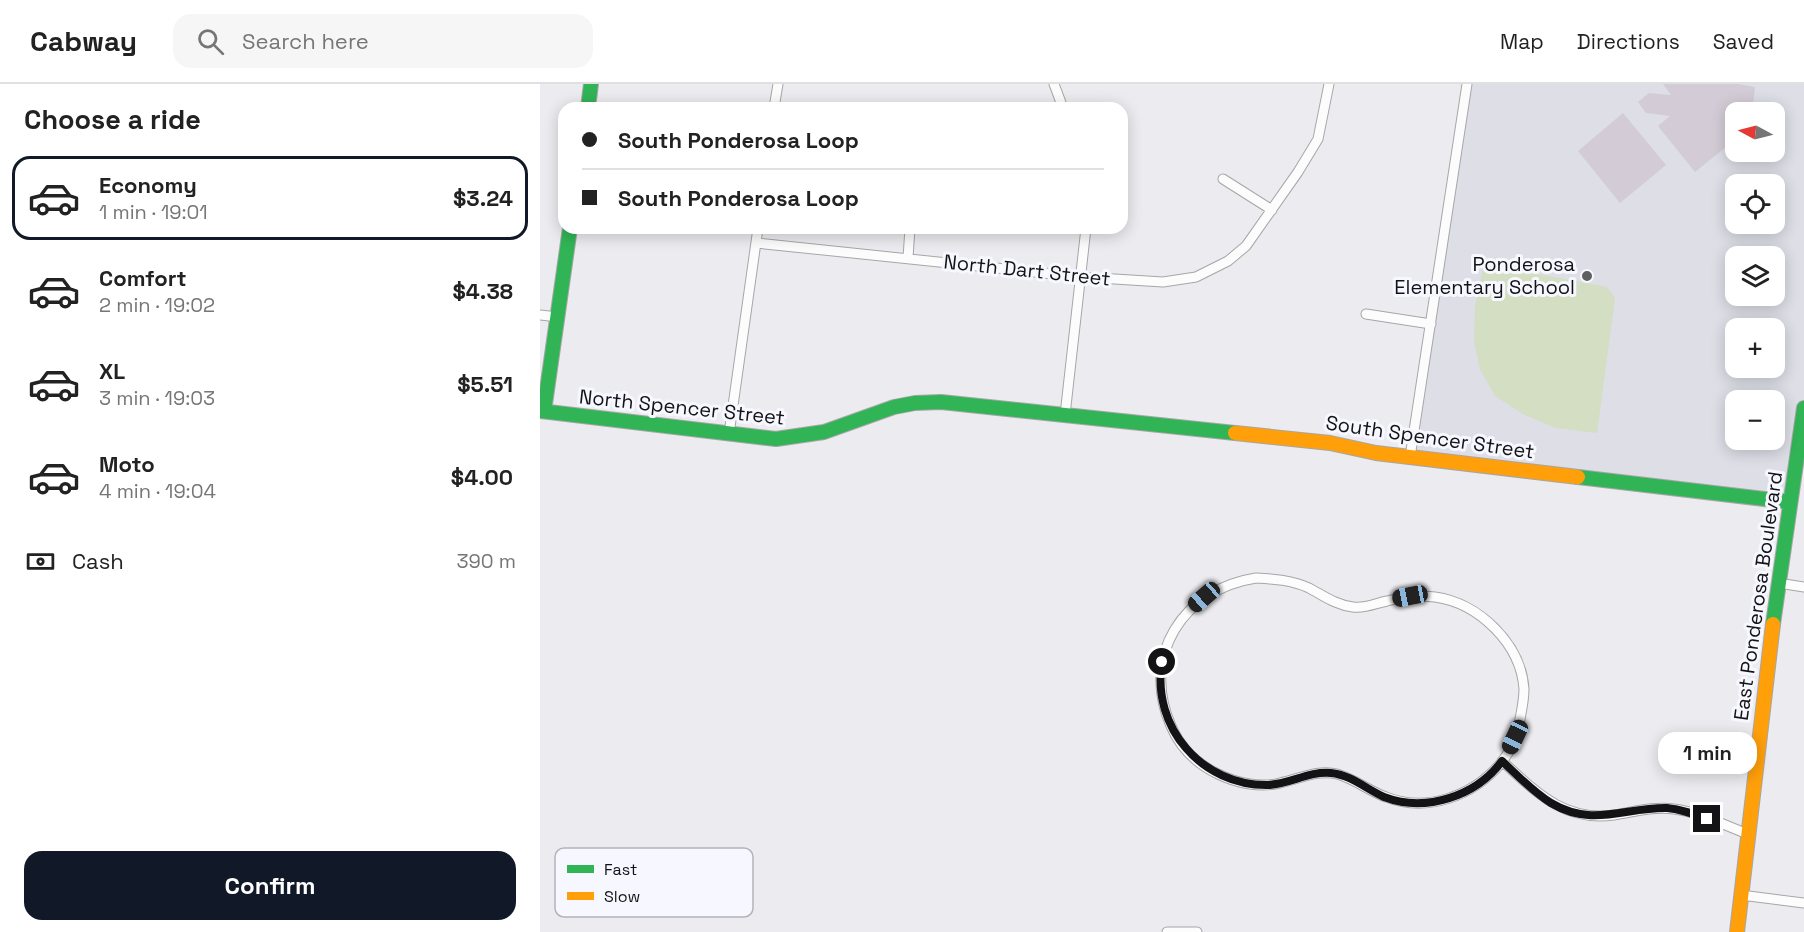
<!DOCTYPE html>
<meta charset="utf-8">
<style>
body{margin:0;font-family:"Space Grotesk",sans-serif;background:#f6f6f6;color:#222;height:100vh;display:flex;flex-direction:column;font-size:22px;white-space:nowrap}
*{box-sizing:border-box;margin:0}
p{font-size:20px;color:#767676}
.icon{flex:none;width:33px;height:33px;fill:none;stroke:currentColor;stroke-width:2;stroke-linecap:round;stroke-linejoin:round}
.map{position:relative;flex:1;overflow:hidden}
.panel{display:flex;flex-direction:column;background:#fff;width:540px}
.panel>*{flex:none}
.guide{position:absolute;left:18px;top:18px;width:570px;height:132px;border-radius:18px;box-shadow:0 3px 15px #0003;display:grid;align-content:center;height:132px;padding:0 24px;background:#fff}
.needle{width:39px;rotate:277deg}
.tools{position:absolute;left:1185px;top:18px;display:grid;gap:12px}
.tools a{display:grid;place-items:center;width:60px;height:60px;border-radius:12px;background:#fff;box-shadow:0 3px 15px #0003;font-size:30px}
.end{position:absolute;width:27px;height:27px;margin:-14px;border:8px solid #131315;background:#fff;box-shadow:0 0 0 3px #fff}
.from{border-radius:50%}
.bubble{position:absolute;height:42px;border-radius:18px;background:#fff;box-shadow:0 3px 15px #0003;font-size:20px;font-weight:800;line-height:42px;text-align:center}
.car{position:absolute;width:18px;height:36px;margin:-18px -9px;border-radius:8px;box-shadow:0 0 4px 2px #0007;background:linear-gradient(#222 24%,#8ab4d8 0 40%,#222 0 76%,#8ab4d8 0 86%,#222 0)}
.guide b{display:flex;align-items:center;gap:21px;height:57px;font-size:22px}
.guide b+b{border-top:2px solid #e0e0e0}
.guide i{width:15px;height:15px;background:#222}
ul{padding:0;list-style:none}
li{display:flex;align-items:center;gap:18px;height:84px;margin:0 12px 9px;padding:0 12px;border:3px solid transparent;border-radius:18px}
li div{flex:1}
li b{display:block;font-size:22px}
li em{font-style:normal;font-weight:800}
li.on{border-color:#111827}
li>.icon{width:54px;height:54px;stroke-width:1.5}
h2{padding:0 24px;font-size:27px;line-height:72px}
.pay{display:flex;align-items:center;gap:15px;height:66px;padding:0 24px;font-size:22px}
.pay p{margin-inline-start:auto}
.button{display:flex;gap:12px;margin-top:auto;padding:12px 24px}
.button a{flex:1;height:69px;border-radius:18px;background:#111827;color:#fff;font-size:24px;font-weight:800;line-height:69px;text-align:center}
header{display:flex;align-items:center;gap:36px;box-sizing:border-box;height:84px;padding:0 30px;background:#fff;border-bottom:2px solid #e0e0e0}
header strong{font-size:28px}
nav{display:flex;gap:33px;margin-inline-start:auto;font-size:21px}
.search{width:420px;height:54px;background:#f6f6f6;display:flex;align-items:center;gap:15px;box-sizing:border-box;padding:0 21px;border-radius:18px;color:#767676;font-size:22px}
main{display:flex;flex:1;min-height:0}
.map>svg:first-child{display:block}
</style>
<header>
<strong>Cabway</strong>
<div class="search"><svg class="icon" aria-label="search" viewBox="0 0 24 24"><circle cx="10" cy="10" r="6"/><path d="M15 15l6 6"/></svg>Search here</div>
<nav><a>Map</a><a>Directions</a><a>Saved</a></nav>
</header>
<main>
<section class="panel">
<h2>Choose a ride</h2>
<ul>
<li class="on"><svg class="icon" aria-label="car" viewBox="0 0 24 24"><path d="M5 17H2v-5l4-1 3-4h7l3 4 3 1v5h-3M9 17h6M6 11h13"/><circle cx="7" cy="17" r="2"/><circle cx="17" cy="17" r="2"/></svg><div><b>Economy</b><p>1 min · 19:01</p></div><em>$3.24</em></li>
<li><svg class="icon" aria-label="car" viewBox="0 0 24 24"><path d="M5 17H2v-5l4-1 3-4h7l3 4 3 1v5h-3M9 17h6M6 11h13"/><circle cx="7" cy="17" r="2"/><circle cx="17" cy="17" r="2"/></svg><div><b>Comfort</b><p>2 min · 19:02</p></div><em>$4.38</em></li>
<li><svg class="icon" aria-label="car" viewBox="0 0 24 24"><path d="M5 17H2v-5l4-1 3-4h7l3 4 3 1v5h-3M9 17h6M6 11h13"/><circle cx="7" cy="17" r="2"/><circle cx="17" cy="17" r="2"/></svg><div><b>XL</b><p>3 min · 19:03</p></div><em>$5.51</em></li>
<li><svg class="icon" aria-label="car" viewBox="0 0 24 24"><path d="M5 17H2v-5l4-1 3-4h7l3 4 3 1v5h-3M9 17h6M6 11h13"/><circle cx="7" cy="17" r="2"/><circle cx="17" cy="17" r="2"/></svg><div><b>Moto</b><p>4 min · 19:04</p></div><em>$4.00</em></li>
</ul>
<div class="pay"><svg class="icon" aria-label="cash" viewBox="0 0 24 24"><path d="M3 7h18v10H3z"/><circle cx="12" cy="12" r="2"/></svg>Cash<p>390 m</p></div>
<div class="button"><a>Confirm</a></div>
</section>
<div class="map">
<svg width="1264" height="848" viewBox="0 0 1264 848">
<rect width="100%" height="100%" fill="#ececf0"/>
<path fill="#dddee6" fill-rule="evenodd" d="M927 0H1264V324L1250 418 870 373ZM1196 28H1234V68H1196ZM1196 100H1234V140H1196ZM1196 172H1234V212H1196ZM1196 244H1234V284H1196ZM1196 316H1234V356H1196Z"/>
<path fill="#d3dec3" d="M944 180 1067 203 1075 214 1057 349 1016 344 983 330 955 312 940 285 934 258 935 222Z"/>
<path fill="#d3ccd6" d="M1123 0H1198L1215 3 1212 28H1196V58H1192L1155 88 1118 42 1130 32 1106 29 1098 18 1109 9 1131 11Z
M1083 29 1126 81 1080 119 1038 67Z"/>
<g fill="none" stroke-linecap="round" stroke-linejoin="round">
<g stroke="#a6a6a8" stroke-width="11">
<path id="street" d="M514 0 523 24
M234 24 238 0
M683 95 732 126
M216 159 542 193 623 198 656 193 688 177 706 162 758 88 778 55 789 0
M368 174 370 144
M826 230 891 240
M0 231 18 233
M525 331 546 144
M189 350 218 144
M870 373 927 0
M716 494C734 495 752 496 769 504 784 512 796 521 813 523 825 525 836 519 847 517 863 513 879 511 895 513 939 519 981 560 984 605 984 615 982 625 980 635 977 650 971 667 961 679 933 712 887 729 846 713 829 707 815 695 797 690 778 685 759 695 740 699 720 704 696 699 678 690 657 680 640 663 631 642 600 572 643 505 716 494Z
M1238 499 1264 503
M962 677C996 708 1024 738 1074 731 1094 728 1114 722 1134 725 1159 728 1184 741 1208 750
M1201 811 1264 819
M627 848H657"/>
</g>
<g stroke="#a6a6a8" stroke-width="16">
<path id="fast" d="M48 24 51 0
M0 327 236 355 284 348 354 323 375 319 401 318 695 349
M4 327 30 144
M1038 393 1250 418
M1233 540 1264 324"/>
</g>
<g stroke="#a6a6a8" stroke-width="16">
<path id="slow" d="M695 349 790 359 836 369 1038 393
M1197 848 1233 540"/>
</g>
<use href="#street" stroke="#fcfcfd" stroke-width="9"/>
<use href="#fast" stroke="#30b455" stroke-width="14"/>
<use href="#slow" stroke="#ff9f0a" stroke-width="14"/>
</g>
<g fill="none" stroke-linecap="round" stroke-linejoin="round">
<path stroke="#131315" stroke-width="8" d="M622 578C611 643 662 702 728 701 750 700 769 687 791 689 811 691 826 705 844 713 886 729 936 712 962 677 977 691 993 708 1011 719 1053 744 1085 723 1127 724 1141 725 1154 730 1167 735"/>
</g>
<circle fill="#5f5f62" stroke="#f7f8ff" stroke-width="2" cx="1047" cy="192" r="6"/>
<g text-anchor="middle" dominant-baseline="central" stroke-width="6" stroke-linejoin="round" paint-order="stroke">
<g font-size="20" fill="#131315" stroke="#f7f8ff" text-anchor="end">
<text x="1035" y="180">Ponderosa<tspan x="1035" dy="23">Elementary School</tspan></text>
</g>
<g font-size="20" fill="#131315" stroke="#f7f8ff">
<text transform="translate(487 186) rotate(6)">North Dart Street</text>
<text transform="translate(142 323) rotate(6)">North Spencer Street</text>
<text transform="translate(890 353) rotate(8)">South Spencer Street</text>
<text transform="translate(1218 512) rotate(-82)">East Ponderosa Boulevard</text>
</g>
</g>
<rect x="15" y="764" width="198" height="69" rx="9" fill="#f7f8ff" stroke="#b3b3b9" stroke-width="1.5"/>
<rect x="27" y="781" width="27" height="8" fill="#30b455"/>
<rect x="27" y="808" width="27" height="8" fill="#ff9f0a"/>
<g font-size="16" fill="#131315">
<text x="64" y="791">Fast</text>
<text x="64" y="818">Slow</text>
</g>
</svg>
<div class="tools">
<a><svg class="needle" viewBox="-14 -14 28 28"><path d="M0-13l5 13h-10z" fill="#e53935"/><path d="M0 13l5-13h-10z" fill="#767676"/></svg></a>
<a><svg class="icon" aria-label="locate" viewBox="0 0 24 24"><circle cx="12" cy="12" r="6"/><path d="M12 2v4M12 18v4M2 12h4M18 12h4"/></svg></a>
<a><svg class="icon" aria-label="layers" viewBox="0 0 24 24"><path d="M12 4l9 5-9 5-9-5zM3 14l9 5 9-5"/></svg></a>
<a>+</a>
<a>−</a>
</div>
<i class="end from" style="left:622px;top:578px"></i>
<i class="end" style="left:1167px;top:735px"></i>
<div class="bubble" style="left:1118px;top:648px;width:99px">1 min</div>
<i class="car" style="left:870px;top:512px;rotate:259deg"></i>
<i class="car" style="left:664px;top:513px;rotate:229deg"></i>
<i class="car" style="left:975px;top:653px;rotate:205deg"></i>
<div class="guide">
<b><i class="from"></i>South Ponderosa Loop</b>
<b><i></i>South Ponderosa Loop</b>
</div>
</div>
</main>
